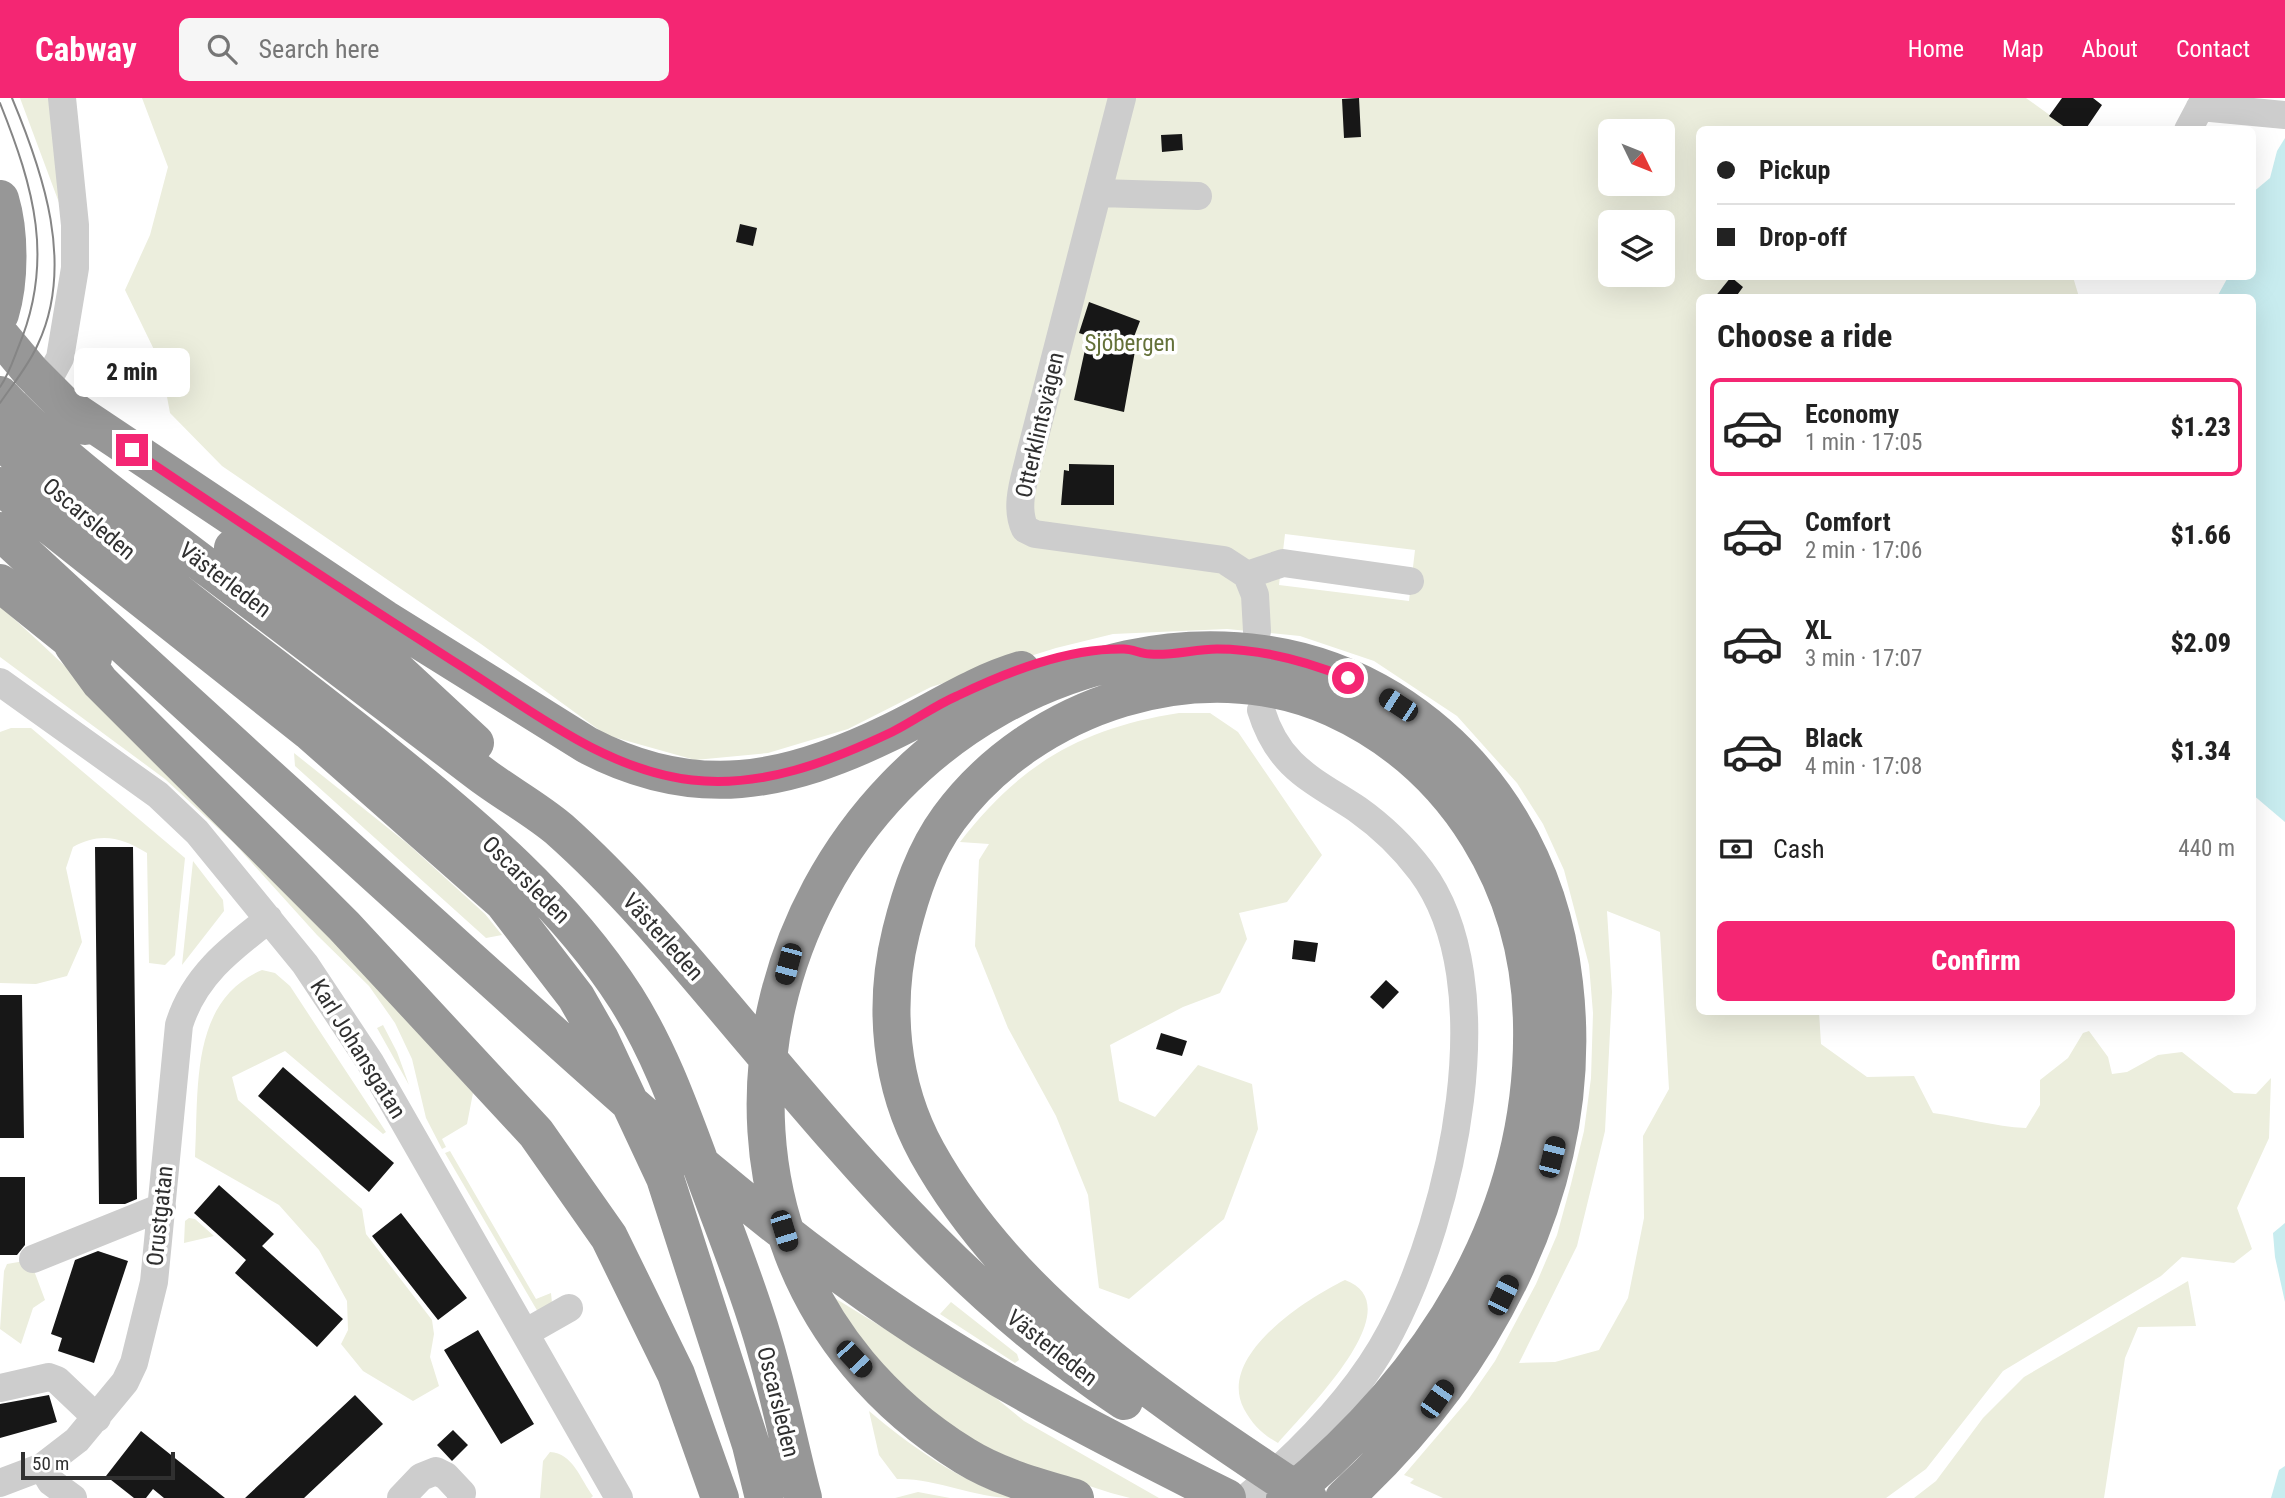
<!DOCTYPE html>
<meta charset="utf-8">
<style>
body{margin:0;font-family:"Roboto Condensed",sans-serif;background:#f6f6f6;color:#222;height:100vh;display:flex;flex-direction:column;font-size:26px;white-space:nowrap}
*{box-sizing:border-box;margin:0}
p{font-size:23px;color:#767676}
.icon{flex:none;width:38px;height:38px;fill:none;stroke:currentColor;stroke-width:2;stroke-linecap:round;stroke-linejoin:round}
.map{position:relative;flex:1;overflow:hidden}
.details{position:absolute;left:1696px;top:196px;width:560px;height:721px;display:flex;flex-direction:column;background:#fff;border-radius:10px;box-shadow:0 7px 28px #0002}
.details>*{flex:none}
.banner{position:absolute;left:1696px;top:28px;width:560px;height:154px;border-radius:10px;box-shadow:0 7px 28px #0002;display:grid;align-content:center;height:154px;padding:0 21px;background:#fff}
.needle{width:46px;rotate:133deg}
.tools{position:absolute;left:1598px;top:21px;display:grid;gap:14px}
.tools a{display:grid;place-items:center;width:77px;height:77px;border-radius:10px;background:#fff;box-shadow:0 7px 28px #0002;font-size:35px}
.scale{position:absolute;left:21px;bottom:18px;width:154px;box-sizing:border-box;padding-left:7px;border:4px solid #303030;border-top:0;font-size:19px;line-height:24px;white-space:nowrap;color:#303030;-webkit-text-stroke:5px #fff;paint-order:stroke}
.end{position:absolute;width:32px;height:32px;margin:-16px;border:9px solid #f42673;background:#fff;box-shadow:0 0 0 4px #fff}
.from{border-radius:50%}
.bubble{position:absolute;height:49px;border-radius:10px;background:#fff;box-shadow:0 7px 28px #0002;font-size:23px;font-weight:800;line-height:49px;text-align:center}
.car{position:absolute;width:21px;height:42px;margin:-21px -10px;border-radius:9px;box-shadow:0 0 5px 2px #0007;background:linear-gradient(#222 24%,#8ab4d8 0 40%,#222 0 76%,#8ab4d8 0 86%,#222 0)}
.banner b{display:flex;align-items:center;gap:24px;height:66px;font-size:26px}
.banner b+b{border-top:2px solid #e0e0e0}
.banner i{width:18px;height:18px;background:#222}
ul{padding:0;list-style:none}
li{display:flex;align-items:center;gap:21px;height:98px;margin:0 14px 10px;padding:0 7px;border:4px solid transparent;border-radius:10px}
li div{flex:1}
li b{display:block;font-size:26px}
li em{font-style:normal;font-weight:800}
li.current{border-color:#f42673}
li>.icon{width:63px;height:63px;stroke-width:1.5}
h2{padding:0 21px;font-size:32px;line-height:84px}
.pay{display:flex;align-items:center;gap:18px;height:77px;padding:0 21px;font-size:26px}
.pay p{margin-inline-start:auto}
.action{display:flex;gap:14px;margin-top:auto;padding:14px 21px}
.action a{flex:1;height:80px;border-radius:10px;background:#f42673;color:#fff;font-size:28px;font-weight:800;line-height:80px;text-align:center}
header{display:flex;align-items:center;gap:42px;box-sizing:border-box;height:98px;padding:0 35px;background:#f42673;color:#fff}
header strong{font-size:33px}
nav{display:flex;gap:38px;margin-inline-start:auto;font-size:24px}
.search{width:490px;height:63px;background:#f6f6f6;display:flex;align-items:center;gap:18px;box-sizing:border-box;padding:0 24px;border-radius:10px;color:#767676;font-size:26px}
.map>svg:first-child{display:block}
</style>
<header>
<strong>Cabway</strong>
<div class="search"><svg class="icon" aria-label="search" viewBox="0 0 24 24"><circle cx="10" cy="10" r="6"/><path d="M15 15l6 6"/></svg>Search here</div>
<nav><a>Home</a><a>Map</a><a>About</a><a>Contact</a></nav>
</header>
<div class="map">
<svg width="2285" height="1400" viewBox="0 0 2285 1400">
<rect width="100%" height="100%" fill="#fff"/>
<path fill="#eceedd" fill-rule="evenodd" d="M20 0H51L61 110Z
M142 0H2026L2069 31 1699 32V178L2073 179 2079 199 1699 200V914H1819L1821 946 1867 979 1914 978 1933 1015C1965 1019 1994 1029 2026 1030L2040 1007V982L2068 960 2083 935 2089 933 2108 959 2112 976 2127 974 2158 957 2182 954 2234 995 2256 996 2271 980 2269 1040 2237 1110 2252 1151 2234 1165 2182 1159 2161 1178 2003 1273 1926 1371 1886 1400H1443L1410 1385 1414 1381 1404 1377 1468 1302 1495 1263 1536 1186 1557 1137 1571 1086 1584 1033 1591 980 1593 915 1589 867 1564 772 1543 726 1517 685 1457 618 1374 563 1300 538 1227 531 1113 536 1056 550 931 589 848 631 768 655 695 662 606 637 481 546 222 368 170 315 161 266 125 192 150 137 168 69ZM1610 33H1662V86H1610ZM1610 124H1662V177H1610ZM1285 436 1415 452 1409 503 1279 487ZM1607 813 1660 834 1669 991 1643 1038 1644 1120 1628 1200 1599 1252 1555 1264 1519 1265 1577 1148 1605 1033 1612 894Z
M0 508C169 660 320 827 473 995L467 1026 442 1041 446 1049 442 1051 426 1020 412 961 395 925 369 888 317 837 234 745 165 681 0 559Z
M1179 615H1210L1238 634 1322 757 1287 804 1239 815 1247 841 1220 895 1183 909 1110 947 1119 1003 1155 1019 1198 967 1252 986 1258 1031 1224 1121 1129 1201 1099 1190 1088 1097 1056 1018 1008 930 975 848 979 762 989 746 960 744C1020 666 1082 630 1179 615Z
M11 630H31L185 760 175 857 165 867 149 865 147 755C121 739 100 734 73 749L66 770 82 844 67 878 36 886 0 885V634Z
M294 655 408 746 485 816 502 837 486 840 295 668Z
M193 763 223 802 224 813 182 867Z
M262 872 275 875 290 888 386 1034 383 1036 285 953 232 979 238 1002 362 1111 366 1136 432 1222 434 1236 430 1259 439 1288 413 1303 363 1273 341 1246 348 1232 347 1203 319 1152 279 1107 195 1059C199 992 189 903 262 872Z
M383 927 397 954 409 987 377 930Z
M450 1053 536 1201 551 1195 552 1205 538 1214 445 1055Z
M189 1120 195 1121 214 1138 184 1145 185 1123Z
M30 1162 45 1202 33 1210 21 1246 0 1231 4 1173 7 1166Z
M1345 1182C1415 1208 1303 1315 1278 1345 1262 1336 1253 1327 1244 1311 1216 1258 1306 1201 1345 1182Z
M2188 1183 2196 1228 2138 1229 2125 1260 2104 1400H1914L1936 1383 1983 1320 2024 1279Z
M833 1199 991 1296 1024 1323 1159 1400H1130L1111 1395 1037 1371 969 1342 884 1274Z
M951 1204 1017 1256 1019 1262 1015 1265 940 1216Z
M869 1313C912 1349 959 1383 1013 1400 973 1400 937 1380 897 1381L879 1357Z
M550 1354C573 1355 580 1381 593 1398L591 1400H540L543 1363Z
M918 1394 950 1400H895Z"/>
<path fill="#c8ecef" d="M2285 40V724L2252 696V200L2217 199 2228 179 2252 178V95L2270 80 2277 53Z
M2285 1125V1204L2275 1159 2273 1135Z
M2285 1368V1400H2271L2279 1372Z"/>
<path fill="#171717" d="M1359 0 1361 39 1344 40 1342 1Z
M2062 0H2093L2102 7 2085 32H2069L2049 18Z
M1182 36 1183 52 1162 54 1161 37Z
M740 126 757 130 753 148 736 144Z
M1731 179 1743 189 1735 200H1714Z
M1089 204 1140 223 1129 252 1135 253 1124 314 1074 302 1088 238 1079 235Z
M1069 366 1114 367V407H1061L1064 372 1069 373Z
M95 749H133L137 1101 125 1106H99Z
M1294 842 1318 845 1315 864 1292 861Z
M1386 882 1399 894 1383 911 1370 899Z
M0 897H22L24 1040H0Z
M1161 935 1187 943 1182 958 1156 951Z
M283 969 394 1065 369 1094 258 998Z
M0 1079H25V1147L17 1157H0Z
M219 1087 274 1136 262 1148 343 1221 317 1249 235 1175 246 1162 194 1115Z
M401 1115 467 1200 438 1222 372 1138Z
M98 1153 128 1163 94 1265 58 1253 62 1240 51 1236 75 1162Z
M478 1232 534 1326 501 1346 444 1252Z
M49 1297 57 1324 0 1340V1306Z
M355 1297 383 1326 304 1400H245Z
M453 1332 468 1347 452 1363 437 1347Z
M141 1333 225 1400H164L153 1391 146 1400H134L106 1378Z"/>
<g fill="none" stroke-linecap="round" stroke-linejoin="round">
<path stroke="#cdcdcd" stroke-width="28" d="M1122 0 1030 357C1025 380 1014 408 1025 431L1035 436 1224 462 1247 477
M2200 9 2285 17
M2188 32 2205 0
M1099 95 1198 98
M36 304 60 260 75 170V127L62 0
M1257 533 1255 497 1247 477 1283 465 1410 483
M0 584 158 697 197 734 305 866 370 964 619 1400
M33 1161 162 1109
M525 1235 569 1210
M0 1290 49 1279 57 1282 97 1320
M42 1369 51 1384 73 1400
M0 1385 42 1369 77 1342 125 1284 134 1265 154 1184 179 927C194 878 230 851 269 821
M401 1400 421 1379 436 1373 446 1378 462 1395 461 1400
M1246 1400C1302 1353 1357 1298 1391 1233 1451 1118 1505 885 1421 773 1403 749 1381 728 1357 711 1311 681 1278 668 1261 612"/>
<path stroke="#979797" stroke-width="38" d="M0 101C10 134 10 183 0 216
M0 237 31 274 85 328
M0 297C62 363 139 417 211 472 300 539 389 606 478 674 504 694 534 710 559 731 631 795 692 871 754 944 867 1078 977 1206 1124 1303
M68 309 385 521 587 647C696 704 786 685 891 634 935 613 974 586 1021 572
M0 341C118 457 256 552 385 656 474 728 564 803 626 900 660 954 680 1011 702 1070 720 1120 740 1169 756 1219 776 1278 787 1340 803 1400
M0 388 309 633 503 804 576 899 600 941 665 1080 751 1347 764 1400
M0 433C154 576 310 717 466 858 612 989 757 1126 922 1233 1018 1295 1125 1349 1227 1400
M233 450 379 556 475 645
M0 485 93 560
M73 547 100 584 344 828 536 1035 609 1139 676 1276 720 1400
M1075 1400C1038 1389 999 1379 965 1358 622 1145 751 640 1128 561 1218 542 1312 553 1391 602 1492 665 1551 768 1564 885 1587 1083 1486 1270 1344 1400
M1285 1400C1431 1280 1536 1122 1532 926 1530 791 1458 667 1333 610 1200 550 1032 607 949 720 924 754 911 794 901 834 883 907 890 987 927 1054 1012 1207 1166 1305 1308 1400"/>
<path stroke="#858585" stroke-width="2" d="M0 5C34 90 55 163 18 250 13 263 8 278 0 289
M0 305C13 286 29 267 38 246 75 167 43 74 12 0"/>
</g>
<g fill="none" stroke-linecap="round" stroke-linejoin="round">
<path stroke="#f42673" stroke-width="9" d="M132 352C239 424 345 494 453 563 527 609 603 672 692 682 762 690 829 664 892 634 914 623 934 608 957 598 1007 574 1067 550 1124 551 1133 551 1141 556 1150 556 1172 558 1195 551 1217 551 1262 551 1306 563 1348 580"/>
</g>
<g text-anchor="middle" dominant-baseline="central" stroke-width="7" stroke-linejoin="round" paint-order="stroke">
<g font-size="23" fill="#647139" stroke="#fff">
<text x="1130" y="245">Sjöbergen</text>
</g>
<g font-size="23" fill="#303030" stroke="#fff">
<text transform="translate(1040 327) rotate(-77)">Otterklintsvägen</text>
<text transform="translate(89 421) rotate(40)">Oscarsleden</text>
<text transform="translate(225 482) rotate(37)">Västerleden</text>
<text transform="translate(526 782) rotate(45)">Oscarsleden</text>
<text transform="translate(663 839) rotate(48)">Västerleden</text>
<text transform="translate(358 951) rotate(58)">Karl Johansgatan</text>
<text transform="translate(160 1118) rotate(-84)">Orustgatan</text>
<text transform="translate(1052 1250) rotate(38)">Västerleden</text>
<text transform="translate(778 1304) rotate(76)">Oscarsleden</text>
</g>
</g>
</svg>
<div class="tools">
<a><svg class="needle" viewBox="-14 -14 28 28"><path d="M0-13l5 13h-10z" fill="#e53935"/><path d="M0 13l5-13h-10z" fill="#767676"/></svg></a>
<a><svg class="icon" aria-label="layers" viewBox="0 0 24 24"><path d="M12 4l9 5-9 5-9-5zM3 14l9 5 9-5"/></svg></a>
</div>
<div class="scale">50 m</div>
<i class="end from" style="left:1348px;top:580px"></i>
<i class="end" style="left:132px;top:352px"></i>
<div class="bubble" style="left:74px;top:250px;width:116px">2 min</div>
<i class="car" style="left:1398px;top:607px;rotate:303deg"></i>
<i class="car" style="left:788px;top:866px;rotate:195deg"></i>
<i class="car" style="left:1552px;top:1059px;rotate:14deg"></i>
<i class="car" style="left:784px;top:1133px;rotate:163deg"></i>
<i class="car" style="left:1503px;top:1197px;rotate:26deg"></i>
<i class="car" style="left:854px;top:1261px;rotate:137deg"></i>
<i class="car" style="left:1437px;top:1301px;rotate:35deg"></i>
<div class="banner">
<b><i class="from"></i>Pickup</b>
<b><i></i>Drop-off</b>
</div>
<section class="details">
<h2>Choose a ride</h2>
<ul>
<li class="current"><svg class="icon" aria-label="car" viewBox="0 0 24 24"><path d="M5 17H2v-5l4-1 3-4h7l3 4 3 1v5h-3M9 17h6M6 11h13"/><circle cx="7" cy="17" r="2"/><circle cx="17" cy="17" r="2"/></svg><div><b>Economy</b><p>1 min · 17:05</p></div><em>$1.23</em></li>
<li><svg class="icon" aria-label="car" viewBox="0 0 24 24"><path d="M5 17H2v-5l4-1 3-4h7l3 4 3 1v5h-3M9 17h6M6 11h13"/><circle cx="7" cy="17" r="2"/><circle cx="17" cy="17" r="2"/></svg><div><b>Comfort</b><p>2 min · 17:06</p></div><em>$1.66</em></li>
<li><svg class="icon" aria-label="car" viewBox="0 0 24 24"><path d="M5 17H2v-5l4-1 3-4h7l3 4 3 1v5h-3M9 17h6M6 11h13"/><circle cx="7" cy="17" r="2"/><circle cx="17" cy="17" r="2"/></svg><div><b>XL</b><p>3 min · 17:07</p></div><em>$2.09</em></li>
<li><svg class="icon" aria-label="car" viewBox="0 0 24 24"><path d="M5 17H2v-5l4-1 3-4h7l3 4 3 1v5h-3M9 17h6M6 11h13"/><circle cx="7" cy="17" r="2"/><circle cx="17" cy="17" r="2"/></svg><div><b>Black</b><p>4 min · 17:08</p></div><em>$1.34</em></li>
</ul>
<div class="pay"><svg class="icon" aria-label="cash" viewBox="0 0 24 24"><path d="M3 7h18v10H3z"/><circle cx="12" cy="12" r="2"/></svg>Cash<p>440 m</p></div>
<div class="action"><a>Confirm</a></div>
</section>
</div>
